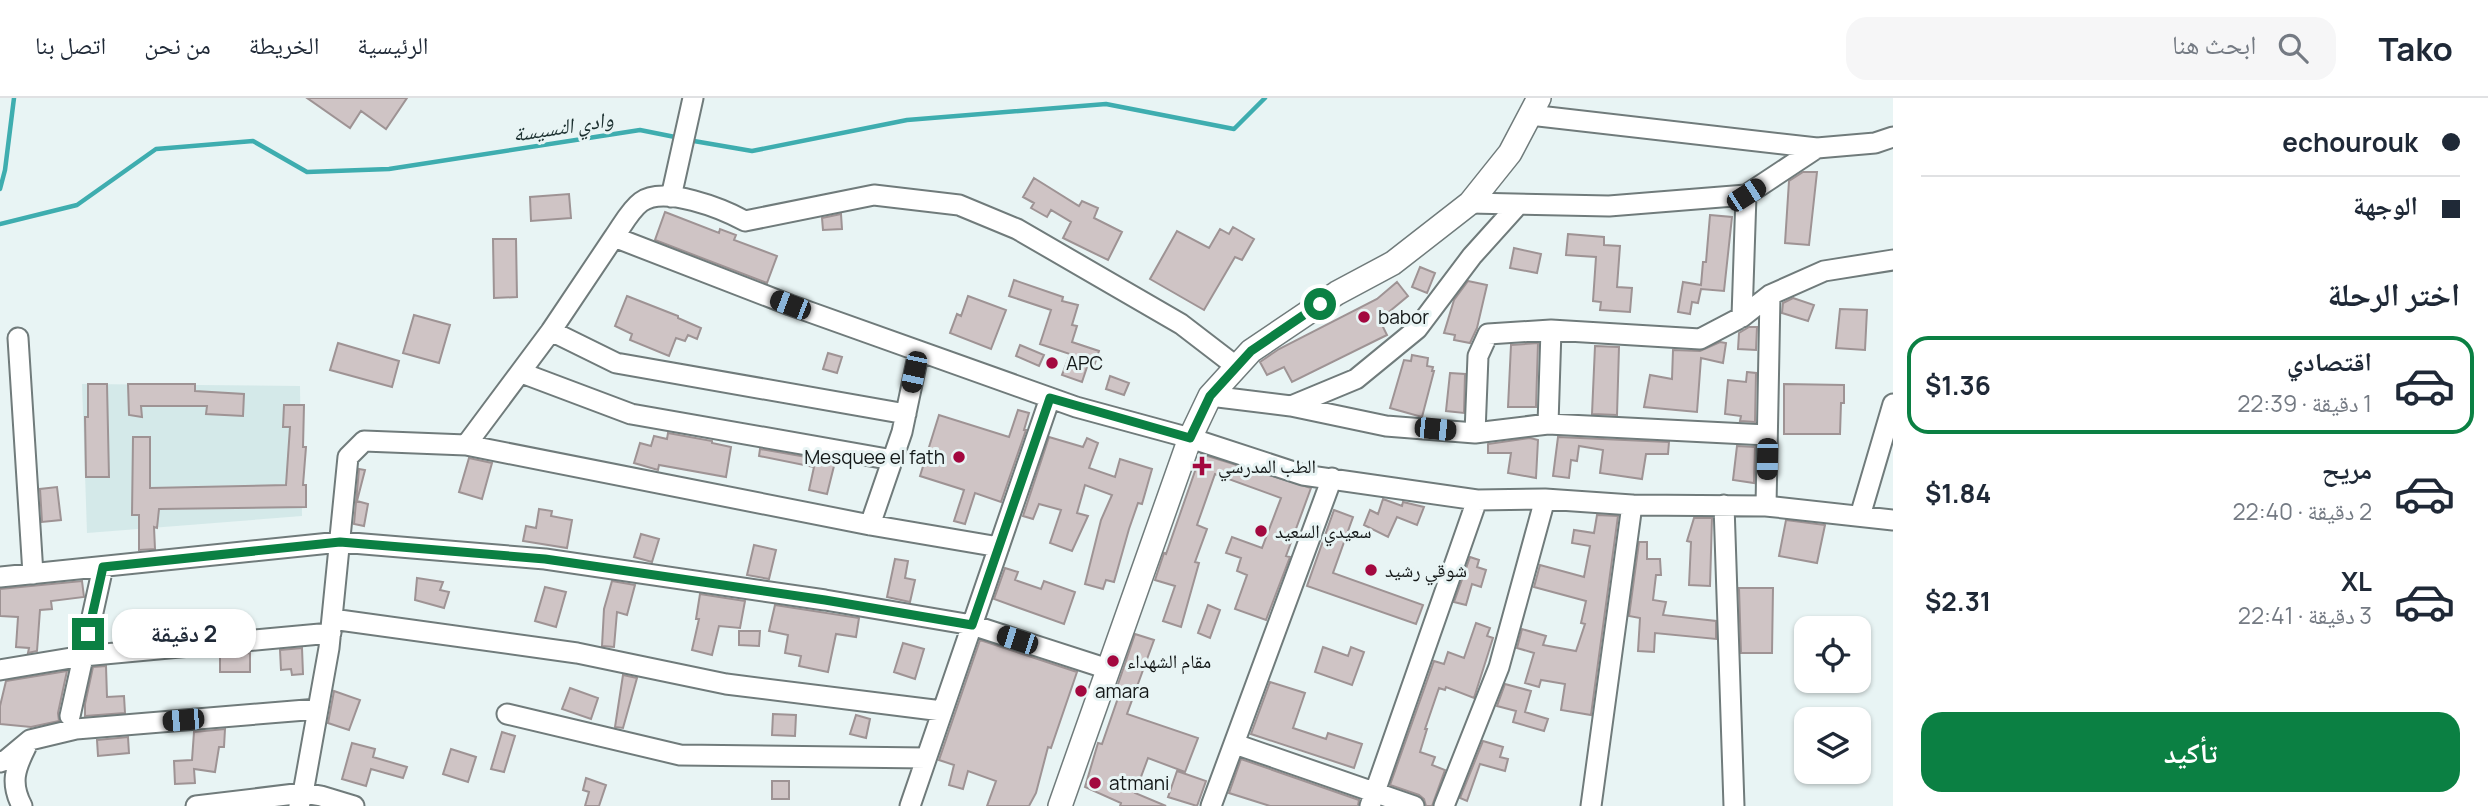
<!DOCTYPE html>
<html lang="ar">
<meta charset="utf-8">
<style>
body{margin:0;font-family:Manrope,"Noto Naskh Arabic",sans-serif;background:#f6f6f7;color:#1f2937;direction:rtl;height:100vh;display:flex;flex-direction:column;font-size:26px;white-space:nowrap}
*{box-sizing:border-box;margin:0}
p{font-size:23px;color:#747a83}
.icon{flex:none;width:38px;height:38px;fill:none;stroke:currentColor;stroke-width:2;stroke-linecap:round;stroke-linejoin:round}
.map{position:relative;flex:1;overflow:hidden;direction:ltr}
.panel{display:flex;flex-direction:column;background:#fff;width:595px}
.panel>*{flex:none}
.guide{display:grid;align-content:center;height:154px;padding:0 28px;background:#fff}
.tools{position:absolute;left:1794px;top:518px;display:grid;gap:14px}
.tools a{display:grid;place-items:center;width:77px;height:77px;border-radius:14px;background:#fff;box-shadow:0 2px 5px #0004;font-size:35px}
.end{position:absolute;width:32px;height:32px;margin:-16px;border:9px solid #0b8043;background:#fff;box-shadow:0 0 0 4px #fff}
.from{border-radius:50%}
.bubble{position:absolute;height:49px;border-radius:21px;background:#fff;box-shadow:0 2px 5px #0004;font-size:23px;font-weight:700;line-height:49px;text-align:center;direction:rtl}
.car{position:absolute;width:21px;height:42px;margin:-21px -10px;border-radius:9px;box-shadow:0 0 5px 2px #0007;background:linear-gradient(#222 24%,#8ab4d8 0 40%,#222 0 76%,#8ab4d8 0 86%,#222 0)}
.guide b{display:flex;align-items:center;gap:24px;height:66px;font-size:26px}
.guide b+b{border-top:2px solid #e0e1e3}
.guide i{width:18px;height:18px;background:#1f2937}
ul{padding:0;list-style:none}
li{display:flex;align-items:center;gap:21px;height:98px;margin:0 14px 10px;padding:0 14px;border:4px solid transparent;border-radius:21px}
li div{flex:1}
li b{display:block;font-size:26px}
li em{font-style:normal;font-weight:700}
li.on{border-color:#0b8043}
li>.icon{width:63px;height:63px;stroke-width:1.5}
h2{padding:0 28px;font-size:32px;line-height:84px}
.cta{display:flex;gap:14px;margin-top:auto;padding:14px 28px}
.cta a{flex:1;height:80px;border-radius:21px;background:#0b8043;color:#fff;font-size:28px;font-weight:700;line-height:80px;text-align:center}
header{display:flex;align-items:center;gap:42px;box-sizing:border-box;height:98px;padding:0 35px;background:#fff;border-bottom:2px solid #e0e1e3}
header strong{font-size:33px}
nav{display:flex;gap:38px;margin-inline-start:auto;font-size:24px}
.search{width:490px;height:63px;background:#f6f6f7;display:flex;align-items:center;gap:18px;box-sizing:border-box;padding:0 24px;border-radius:21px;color:#747a83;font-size:26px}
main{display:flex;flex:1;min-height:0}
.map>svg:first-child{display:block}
</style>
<header>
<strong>Tako</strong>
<div class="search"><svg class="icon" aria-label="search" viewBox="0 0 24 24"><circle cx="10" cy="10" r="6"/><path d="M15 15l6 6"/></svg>ابحث هنا</div>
<nav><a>الرئيسية</a><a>الخريطة</a><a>من نحن</a><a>اتصل بنا</a></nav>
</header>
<main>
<section class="panel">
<div class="guide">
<b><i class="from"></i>echourouk</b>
<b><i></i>الوجهة</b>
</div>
<h2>اختر الرحلة</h2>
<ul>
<li class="on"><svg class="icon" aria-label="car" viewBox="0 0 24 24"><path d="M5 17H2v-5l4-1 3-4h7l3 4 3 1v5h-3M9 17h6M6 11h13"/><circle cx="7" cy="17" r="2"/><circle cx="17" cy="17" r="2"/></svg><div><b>اقتصادي</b><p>1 دقيقة · 22:39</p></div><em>$1.36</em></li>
<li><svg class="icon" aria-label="car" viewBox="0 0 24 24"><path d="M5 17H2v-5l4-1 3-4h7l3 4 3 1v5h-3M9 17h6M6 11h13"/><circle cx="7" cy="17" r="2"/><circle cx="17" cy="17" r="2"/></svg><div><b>مريح</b><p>2 دقيقة · 22:40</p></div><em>$1.84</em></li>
<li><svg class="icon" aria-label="car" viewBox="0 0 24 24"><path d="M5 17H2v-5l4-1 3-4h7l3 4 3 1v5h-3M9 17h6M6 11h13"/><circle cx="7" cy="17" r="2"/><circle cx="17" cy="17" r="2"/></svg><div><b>XL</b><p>3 دقيقة · 22:41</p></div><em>$2.31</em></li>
</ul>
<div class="cta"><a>تأكيد</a></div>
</section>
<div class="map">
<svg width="1893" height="708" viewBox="0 0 1893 708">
<rect width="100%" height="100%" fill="#e8f4f4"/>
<path fill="#d4e9e9" d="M82 286 300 288 302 418 87 435Z"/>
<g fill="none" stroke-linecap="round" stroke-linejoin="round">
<path stroke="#3eadaf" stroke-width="4.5" d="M688 42 752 53 907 22 1106 6 1234 31 1265 0
M0 91 5 72 14 0
M0 126 77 107 156 51 253 43 307 74 389 71 640 32 680 40"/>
</g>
<path fill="#cfc4c5" stroke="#9e9394" stroke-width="2" d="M307 0H407L386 31 361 13 350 30Z
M1803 74H1817L1809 147 1785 145 1789 83Z
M1034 80 1079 108 1082 103 1098 110 1094 120 1122 134 1108 162 1063 140 1071 124 1051 112 1047 119 1031 110 1034 105 1023 99Z
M569 96 571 120 531 123 530 99Z
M665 114 719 135 720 131 736 137 734 142 777 158 767 185 655 142Z
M841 116 842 131 823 132 822 120Z
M1710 117 1732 119 1724 193 1701 191 1698 205 1692 204 1690 216 1678 214 1683 184 1701 187 1703 164H1706Z
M1233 129 1254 141 1242 162 1235 159 1204 212 1150 181 1177 133 1209 150 1220 131 1229 136Z
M1568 136 1604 139V147L1620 148 1617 189 1632 190 1630 214 1600 212 1601 204 1593 203 1596 159 1566 157Z
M493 141H516L517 199 494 200Z
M1514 150 1541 156 1537 175 1510 170Z
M1420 169 1435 175 1427 195 1412 189Z
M1014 182 1063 199 1062 203 1078 207 1072 227 1077 228 1072 244 1099 253 1094 268 1088 266 1082 284 1062 277 1070 256 1040 246 1051 212 1009 198Z
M1468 183 1487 187 1477 230 1470 245 1454 242 1455 237 1444 235 1454 202Z
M1397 184 1408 198 1384 218 1386 222 1381 225 1387 237 1292 284 1284 269 1267 277 1260 264 1279 251 1377 201Z
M627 198 678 218V220L701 230 697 241 688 237 685 243 676 240 669 258 630 242 632 236 615 228Z
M968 198 1006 212 991 251 950 235 957 216 961 218Z
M1793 200 1814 207 1808 223 1782 215 1783 205Z
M1840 211 1867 212 1865 252 1836 250Z
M414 217 450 227 439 265 403 255Z
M1749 229H1757L1756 252 1738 251 1739 235Z
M1720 244 1726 245 1723 265 1701 260 1697 314 1644 309 1650 277 1672 281 1673 252 1700 253Z
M338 245 399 263 392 289 330 272Z
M1538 245 1536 309H1508L1511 247Z
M1020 247 1044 257 1039 268 1016 258Z
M1595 248 1619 249 1617 317 1592 316Z
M828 255 842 259 837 275 823 271Z
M1412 257 1428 260 1427 268 1433 269 1432 273H1434L1422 319 1390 310 1404 262 1411 263Z
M1747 274 1756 275 1755 324 1740 323 1741 318 1725 316 1728 282 1746 284Z
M1450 275 1465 276 1464 315 1446 313Z
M1110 278 1129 285 1124 297 1106 291Z
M88 286H107L109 379H86L85 319H88Z
M128 286H195V293L244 296 243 318 206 316 207 308H141L142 319 129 317Z
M1784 286 1844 287V305H1841L1840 336H1784Z
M284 307H304L303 349H306L303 387H306V409L159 411 157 430 154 429 155 451 139 452V417H132L133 339H150V390L286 387 290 329H283Z
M1018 312 1029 315 1024 332H1026L1001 404 975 395 965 426 954 423 964 392 920 378 939 317 1009 339Z
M668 335 712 343V345L731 349 726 379 659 367 658 372 634 365 640 345 651 348 654 338 667 341Z
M1049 339 1083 349 1087 340 1098 345 1089 370 1115 379 1120 361 1152 371 1142 406 1138 405 1129 431 1114 484 1106 482 1103 491 1085 486 1101 422 1112 397 1085 387 1077 415 1088 418 1072 453 1050 445 1061 412 1039 406 1033 421 1023 418Z
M1558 339 1669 344 1668 356H1646L1642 381 1600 375 1603 352 1579 348 1577 363 1571 362 1569 380 1553 378Z
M1530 340 1538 342 1536 380 1508 375 1511 355H1488V346Z
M1737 348 1755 349 1754 385 1733 382Z
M760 351 835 364 827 396 809 392 814 369 759 358Z
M1201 356 1311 390 1286 458 1290 459 1266 522 1235 511 1247 477 1237 473 1241 460 1226 455 1232 439 1262 450 1281 400 1215 376 1197 427 1207 431 1195 464 1199 465 1181 529 1163 523 1175 488 1155 482 1164 455 1166 456Z
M469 360 492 365 482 401 459 394Z
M359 371 365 372 357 403 368 406 364 428 354 426Z
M57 389 61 422 42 424 40 391Z
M1383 401 1402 408 1403 404 1424 409 1417 427 1397 419 1388 439 1364 427 1370 412 1378 416Z
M539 411 552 413 551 418 572 422 567 450 523 443 526 428 536 430Z
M1334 412 1353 419 1333 475 1423 507 1416 526 1307 488Z
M1597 417 1618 418 1591 617 1561 612 1565 586 1541 582 1539 589 1525 585 1534 555 1517 550 1522 531 1546 538 1543 547 1576 553 1585 526 1581 525 1586 503 1534 489 1540 467 1584 479 1590 448 1572 445 1574 432 1594 435Z
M1694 420H1712L1710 488 1689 487 1691 444 1687 443Z
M1786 422 1825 427 1817 465 1779 458Z
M641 436 659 441 652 464 634 459Z
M1639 444H1647V461H1660L1661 477H1656L1653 502 1666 504 1663 517 1716 523V541L1655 535 1654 554 1638 553 1640 520 1629 518Z
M754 447 776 452 769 481 747 477Z
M1470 459 1479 462 1477 469 1486 472 1481 489 1472 486 1466 507 1454 504Z
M895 461 908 463 905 480 915 482 910 504 887 499Z
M1005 470 1018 474 1015 482 1041 491 1044 483 1075 494 1064 526 994 501Z
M417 480 443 484 440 492 449 494 444 510 415 502Z
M82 483 84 499 51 503 52 511 40 512 37 553 28 555 29 550 16 549 18 519 0 518V491Z
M612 483 635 487 627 517 617 514 614 549 602 548 604 511Z
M545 489 566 494 556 529 535 523Z
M1739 490H1773L1772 555H1741Z
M700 496 745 503 740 530 719 528 712 557 692 552 699 521H696Z
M775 507 859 520 856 539 836 536 828 574 799 568 801 558 785 555 788 537 769 533Z
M1208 507 1220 512 1210 540 1198 535Z
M1476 525 1490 530 1487 538 1493 540 1474 600 1446 589 1445 592 1439 590 1425 631H1427L1420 654 1435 659 1432 667 1445 672 1432 708H1426L1424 701 1419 697 1390 687 1434 563 1444 566 1448 554 1464 560Z
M739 533H760L759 548 739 547Z
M1135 536 1154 542 1127 616 1198 640 1185 674 1148 660 1135 695 1166 708H1120L1121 705 1085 689 1098 645 1102 646 1119 597 1115 595Z
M980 542 1077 574 1051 650 1048 649 1036 695 1029 708H987L996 683 968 673 963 691 949 687 954 667 939 662Z
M903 545 924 551 915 581 894 574Z
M1323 549 1348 558 1351 549 1364 554 1352 587 1315 574Z
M302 550 303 576 292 577 291 571 281 572 280 552Z
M250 555V574H220V558Z
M106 568 107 599 124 598 125 615 85 618V606L93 569Z
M67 573 58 615 59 623 31 629 0 626V608L6 583Z
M623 577 637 580 623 630 615 629Z
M1270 584 1305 595 1293 630 1326 641 1328 635 1362 646 1354 670 1251 636Z
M1505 586 1531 593 1525 614 1548 621 1544 633 1513 624 1516 613 1497 608Z
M570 590 598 600 591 621 562 611Z
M334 593 360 602 349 632 328 625Z
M773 616 796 617 795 638 772 637Z
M856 617 870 621 866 640 850 636Z
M225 631 224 649H219L215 674 194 671 195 685 175 686 174 663 192 662 194 634Z
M502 634 515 638 504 674 491 671Z
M128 639 129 655 98 658 97 642Z
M1483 643 1503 649 1500 659 1508 661 1505 673 1480 666 1467 703 1460 700Z
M352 645 375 651 373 659 407 669 403 680 371 671 366 688 342 681Z
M451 651 476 659 468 684 443 676Z
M1241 661 1359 702 1358 708H1270L1229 695Z
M1177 673 1206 683 1197 708 1168 699Z
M586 680 606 687 599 708H585L589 694 583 692Z
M772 683H789V701H772Z"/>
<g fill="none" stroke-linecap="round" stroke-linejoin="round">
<g stroke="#707b7b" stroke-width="23">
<path id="minor" d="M1530 17 1817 50 1875 45 1893 39
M671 99 693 0
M1470 105 1609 108 1746 97 1817 50
M614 139C622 128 630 112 641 104 664 87 723 111 745 123L874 97 959 107 1017 131 1181 226 1237 269
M1742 219 1746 97
M551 233 616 265 906 316
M18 240 33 476
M522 275 631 316 893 362
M1210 298 1291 308 1386 328 1475 335 1548 326 1767 337
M1291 308 1356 281 1417 231 1472 158 1518 107
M1548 326 1551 232
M1475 335 1478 258 1488 236 1551 232 1700 241 1742 219 1770 197 1824 173 1893 162
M466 347 551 233 614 139 790 207 1076 309 1190 340 1303 377 1477 402 1545 401 1632 407 1766 408 1893 422
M1724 407 1734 708
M1766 408 1770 197
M1860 418 1893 306
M870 427 902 334 919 253
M0 479 340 444 545 461 825 502 972 527 1108 571
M332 521 577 555 726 586 942 613
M0 572 83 558 331 535
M507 616 680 657 926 660
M70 618 103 469
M1235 646 1414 708
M0 664 6 662 30 642 76 631 318 611
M22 708C10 685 15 671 26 649
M196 708 303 695 321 698 354 708
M299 708 303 695 329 550 348 359 364 343 466 347 870 427 999 449
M910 708 1050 300
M1211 708 1332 380
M1370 708 1477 402
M1444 708 1499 569 1545 401
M1591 708 1632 407"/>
</g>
<g stroke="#707b7b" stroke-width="26">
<path id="major" d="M1060 708 1190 340 1210 298 1251 253 1337 195 1393 165 1470 105 1510 55 1539 0"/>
</g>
<use href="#minor" stroke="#fff" stroke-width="19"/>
<use href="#major" stroke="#fff" stroke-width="23"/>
</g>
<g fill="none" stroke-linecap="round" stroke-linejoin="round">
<path stroke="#0b8043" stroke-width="9" d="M88 536 103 469 340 444 545 461 825 502 972 527 1050 300 1190 340 1210 298 1251 253 1320 206"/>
</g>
<g fill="#a3083f" stroke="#e8f4f4" stroke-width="2.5">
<circle cx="1364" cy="219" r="7"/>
<circle cx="1052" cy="265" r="7"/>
<circle cx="959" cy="359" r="7"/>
<path d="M1198.5 357.5h7v7h7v7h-7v7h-7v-7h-7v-7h7z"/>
<circle cx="1261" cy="433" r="7"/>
<circle cx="1371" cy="472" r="7"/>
<circle cx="1113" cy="563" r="7"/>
<circle cx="1081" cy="593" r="7"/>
<circle cx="1095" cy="685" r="7"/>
</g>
<g text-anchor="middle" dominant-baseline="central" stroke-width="6" stroke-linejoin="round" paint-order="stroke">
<g font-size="19" fill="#131717" stroke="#e8f4f4" text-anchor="start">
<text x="1378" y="219">babor</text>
<text x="1066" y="265">APC</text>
<text x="945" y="359" text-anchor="end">Mesquee el fath</text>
<text x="1218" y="368">الطب المدرسي</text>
<text x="1275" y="433">سعيدي السعيد</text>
<text x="1385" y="472">شوقي رشيد</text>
<text x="1127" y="563">مقام الشهداء</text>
<text x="1095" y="593">amara</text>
<text x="1109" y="685">atmani</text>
</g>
<g font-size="21" font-style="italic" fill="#1a2e2e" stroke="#e8f4f4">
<text transform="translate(563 28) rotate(-9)">وادي النسيسة</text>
</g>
</g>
</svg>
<div class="tools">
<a><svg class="icon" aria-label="locate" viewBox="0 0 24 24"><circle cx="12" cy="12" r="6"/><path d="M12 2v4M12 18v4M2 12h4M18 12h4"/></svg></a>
<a><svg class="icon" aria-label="layers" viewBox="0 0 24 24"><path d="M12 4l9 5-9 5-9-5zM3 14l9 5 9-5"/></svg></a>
</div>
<i class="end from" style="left:1320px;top:206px"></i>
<i class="end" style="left:88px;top:536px"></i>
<div class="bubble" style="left:112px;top:511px;width:144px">2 دقيقة</div>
<i class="car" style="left:1746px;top:97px;rotate:57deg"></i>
<i class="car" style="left:790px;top:207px;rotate:291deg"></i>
<i class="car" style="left:914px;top:274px;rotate:192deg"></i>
<i class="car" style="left:1435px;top:331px;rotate:96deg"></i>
<i class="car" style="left:1767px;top:361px;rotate:181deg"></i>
<i class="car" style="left:1017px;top:542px;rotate:288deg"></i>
<i class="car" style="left:183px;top:622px;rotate:265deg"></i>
</div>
</main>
